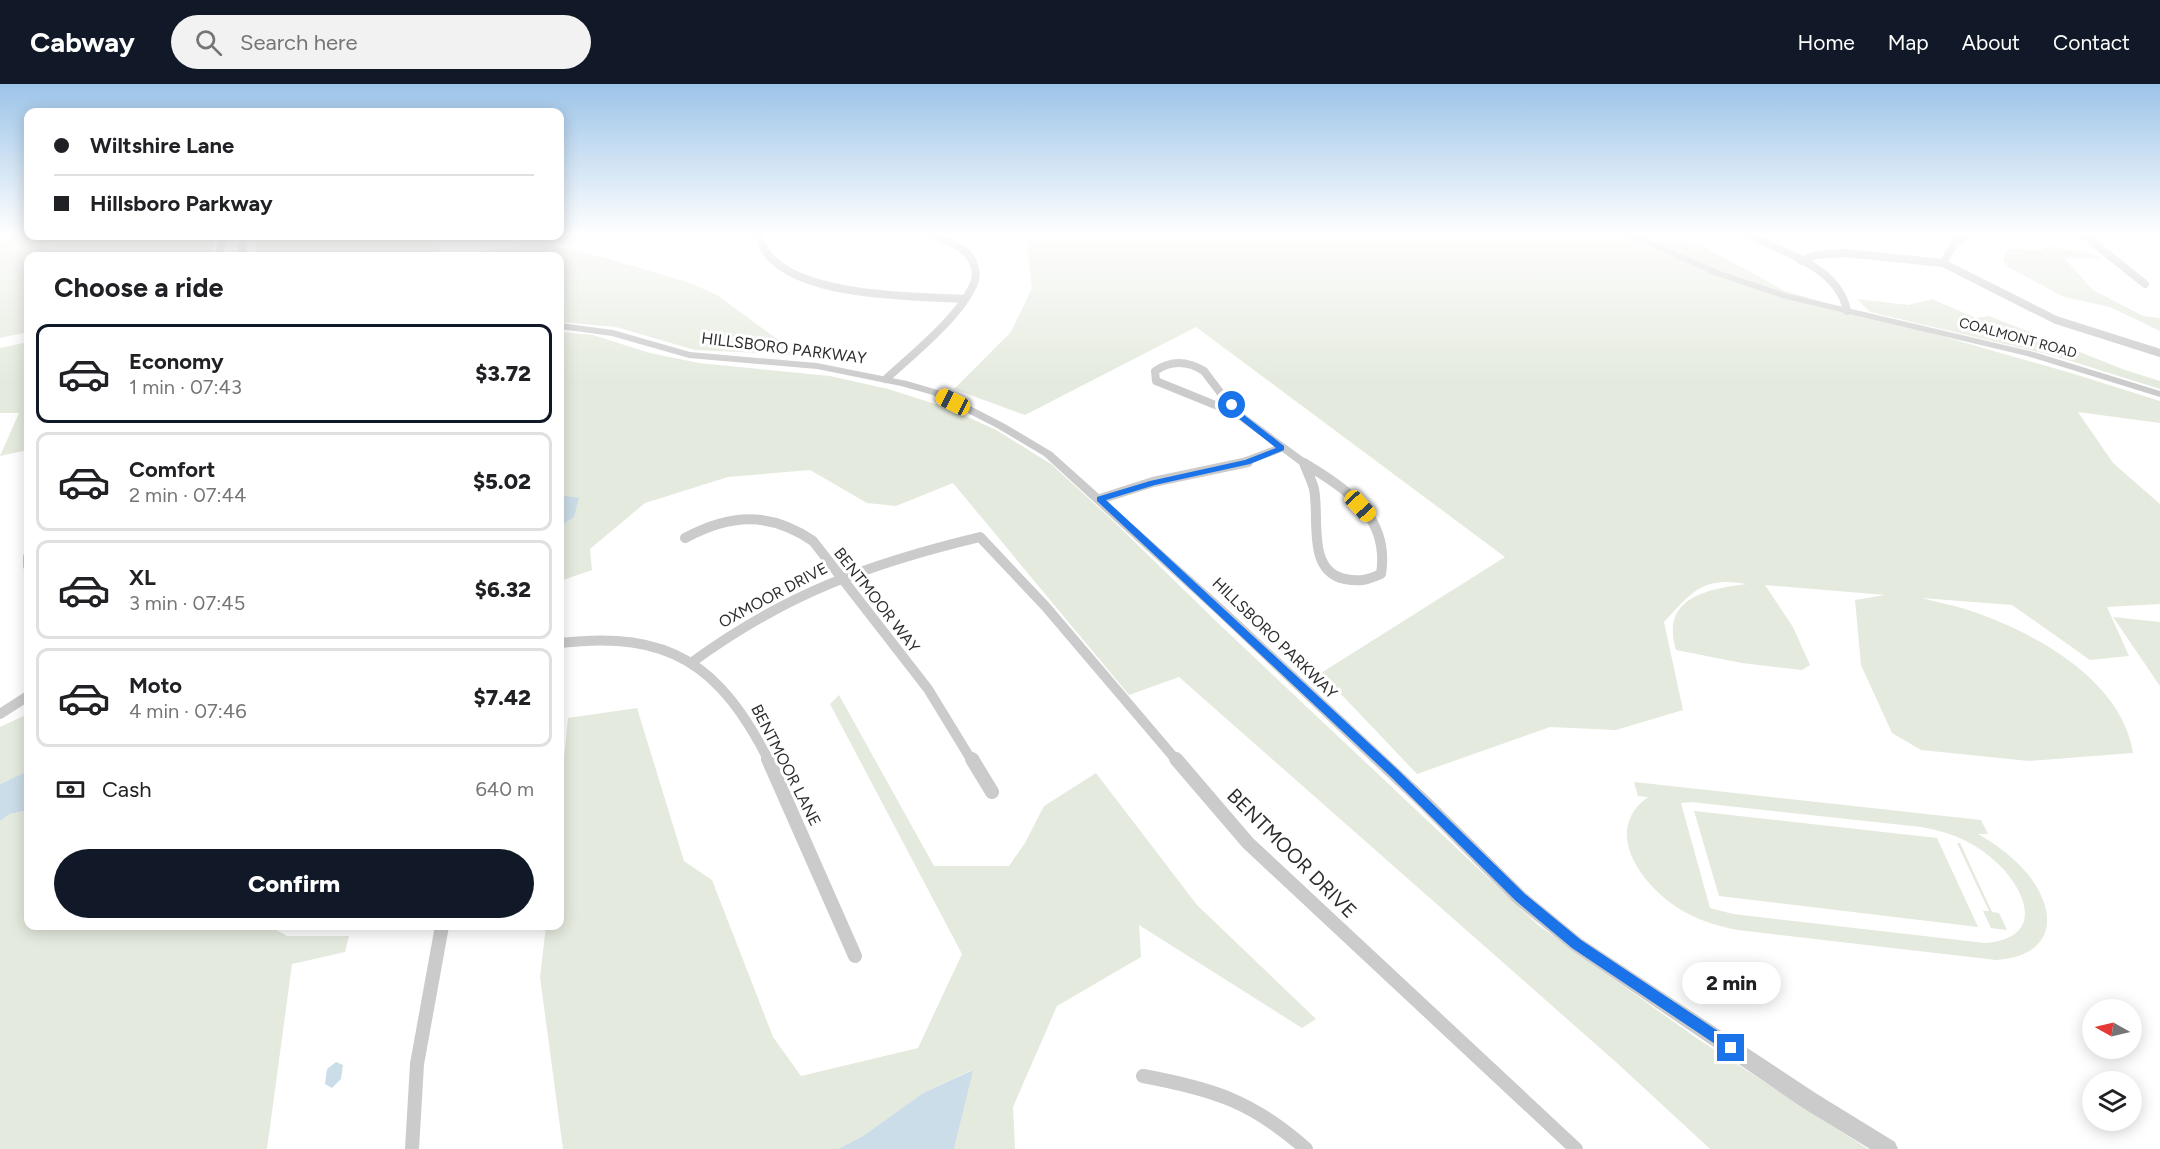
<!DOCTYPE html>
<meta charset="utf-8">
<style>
body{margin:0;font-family:Figtree,sans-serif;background:#f2f2f2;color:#202124;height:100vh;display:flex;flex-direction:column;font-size:22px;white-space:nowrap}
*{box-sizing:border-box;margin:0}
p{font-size:20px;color:#757577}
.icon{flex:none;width:33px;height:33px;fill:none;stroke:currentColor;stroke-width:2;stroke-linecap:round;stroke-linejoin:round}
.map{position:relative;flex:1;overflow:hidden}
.drawer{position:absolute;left:24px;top:168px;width:540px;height:678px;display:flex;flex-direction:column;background:#fff;border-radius:12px;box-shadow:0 3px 15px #0003}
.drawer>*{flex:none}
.guide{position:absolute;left:24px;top:24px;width:540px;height:132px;border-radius:12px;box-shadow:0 3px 15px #0003;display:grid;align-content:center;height:132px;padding:0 30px;background:#fff}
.needle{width:39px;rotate:278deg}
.tools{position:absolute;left:2082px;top:915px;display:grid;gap:12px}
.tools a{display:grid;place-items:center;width:60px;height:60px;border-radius:50%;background:#fff;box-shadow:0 3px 15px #0003;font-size:30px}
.end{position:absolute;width:27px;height:27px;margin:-14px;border:8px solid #1a73e8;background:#fff;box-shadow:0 0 0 3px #fff}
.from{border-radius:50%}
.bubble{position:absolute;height:42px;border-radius:21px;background:#fff;box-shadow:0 3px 15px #0003;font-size:20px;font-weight:800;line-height:42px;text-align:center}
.car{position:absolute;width:18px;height:36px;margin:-18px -9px;border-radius:8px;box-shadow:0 0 4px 2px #0007;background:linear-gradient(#f5c518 24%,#345 0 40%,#f5c518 0 76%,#345 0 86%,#f5c518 0)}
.guide b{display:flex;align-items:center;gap:21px;height:57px;font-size:22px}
.guide b+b{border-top:2px solid #e0e0e0}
.guide i{width:15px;height:15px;background:#202124}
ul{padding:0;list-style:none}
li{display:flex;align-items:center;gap:18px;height:99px;margin:0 12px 9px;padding:0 18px;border:3px solid #e0e0e0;border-radius:12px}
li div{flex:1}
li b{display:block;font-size:22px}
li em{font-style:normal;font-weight:800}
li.selected{border-color:#111827}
li>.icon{width:54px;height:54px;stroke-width:1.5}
h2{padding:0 30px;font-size:27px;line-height:72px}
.pay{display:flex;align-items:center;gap:15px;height:66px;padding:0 30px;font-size:22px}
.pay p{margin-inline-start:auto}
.action{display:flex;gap:12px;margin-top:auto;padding:12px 30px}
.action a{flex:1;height:69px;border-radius:36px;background:#111827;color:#fff;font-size:24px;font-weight:800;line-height:69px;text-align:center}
header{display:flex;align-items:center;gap:36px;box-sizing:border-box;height:84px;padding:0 30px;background:#111827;color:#fff}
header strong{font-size:28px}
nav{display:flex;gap:33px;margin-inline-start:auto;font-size:21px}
.search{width:420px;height:54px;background:#f2f2f2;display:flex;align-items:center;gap:15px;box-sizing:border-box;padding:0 21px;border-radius:33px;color:#757577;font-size:22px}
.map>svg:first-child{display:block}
</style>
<header>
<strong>Cabway</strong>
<div class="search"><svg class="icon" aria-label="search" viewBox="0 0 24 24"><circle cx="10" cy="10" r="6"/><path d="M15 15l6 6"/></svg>Search here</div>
<nav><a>Home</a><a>Map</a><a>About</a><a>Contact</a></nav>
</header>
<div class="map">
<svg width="2160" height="1065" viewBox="0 0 2160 1065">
<rect width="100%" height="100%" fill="#fff"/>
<path fill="#e4eadd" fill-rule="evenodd" d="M0 151 28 152H215L212 172H28V248L0 254Z
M1022 151H1690L1697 159 1785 207 2071 289 2160 317V339L2078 328 2113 379 2160 420V520L2107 523 2129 572 2090 576 2012 521 1922 514C1938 519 1955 521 1971 527 2034 548 2122 596 2133 669L2029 677 1921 666 1892 649 1861 581 1855 516 1885 511 1765 501 1793 543 1810 581 1802 586 1742 579 1676 566C1660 513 1708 505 1747 500 1702 492 1692 508 1664 538L1683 626 1616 646 1550 643 1417 690 1321 589 1505 473 1196 243 1025 331 954 305 1011 248 1032 204 1026 154Z
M254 152H437L441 167 396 172H256Z
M537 159 603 173 690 199 717 211 799 271 695 266 616 243 560 238V172H454Z
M2049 161C2067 169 2085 163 2101 175L2064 174 2093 206 2143 232 2160 234V247L2110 223 2064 213 2008 183 2003 177 2008 165 2043 166Z
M1857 215 1908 221 1932 215 1976 234 1989 232 2125 286 2160 297V305L2055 272 1870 228Z
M560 248 593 251 650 269 699 279 830 292 888 305 948 324 996 346 1051 380 1109 433 1220 541 1538 841 1695 953 1868 1065H1710L1617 979 1179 593 1129 611 953 399 896 422 867 419 810 386 728 393 645 419 590 465 592 486 560 497Z
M28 258V366L0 372 19 329H0V264Z
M2113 533 2160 538V602Z
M839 611 934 782H1009L1025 759 1044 722 1096 689 1197 821 1316 935 1302 944 1139 841 1141 873 1057 922 1013 1023 1015 1065H954L972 986 923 1009 863 1052 838 1065H563L540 893 546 842H560V717L568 634 637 624 684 777 712 796 773 953 801 992 918 964 962 870 830 620Z
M28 630V687L0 700V643Z
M1634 698 1981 736 1988 750H1978C1996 760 2013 773 2026 788 2060 829 2055 872 1996 876L1738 846C1717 842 1697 836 1678 824 1642 801 1601 747 1648 713L1638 712ZM1691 718 1921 743C1946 747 1970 756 1989 772 2024 799 2050 854 1985 859L1733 830 1710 824 1681 719Z
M28 726V842H269L287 852H349L345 868 292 880 267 1065H0V737L10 730Z
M1694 727 1937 754 1978 843 1719 812Z
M1957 759H1960L1992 828 1999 829 2007 846 1991 844 1983 827H1989Z"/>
<path fill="#cbdde8" d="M560 411 579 414 574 433 560 442Z
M28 687V726L10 730 0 737V700Z
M336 978 343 981 341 995 332 1004 325 1000 327 985Z
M973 986 954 1065H838L863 1052 923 1009Z"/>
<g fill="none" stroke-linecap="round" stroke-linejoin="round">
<path stroke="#cbcbcb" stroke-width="8" d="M758 151C761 158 764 166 769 172 806 213 911 212 964 215
M1749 151C1784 169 1839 183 1847 227
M2084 151 2145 200
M1801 177 1816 171 1845 169 1943 179 2056 236 2160 269
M1943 179 1955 159 1968 151
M886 295C912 271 961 232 974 199 977 192 976 183 972 176 965 163 947 157 934 151
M1235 329 1156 297 1155 287C1171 276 1188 277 1204 287L1235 328 1304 379
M1241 379 1281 364"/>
<path stroke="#cbcbcb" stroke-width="10" d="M1304 379C1348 406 1390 433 1381 490 1367 496 1360 498 1345 495 1306 487 1320 434 1314 405 1312 397 1307 387 1304 379Z
M1100 415 1153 398 1248 378
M685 454C730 430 769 427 813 457L928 605 972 677
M28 473V482
M560 559C670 546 720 581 769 677
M691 579C785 510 868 480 980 453L1046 523 1177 677
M0 630 28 612"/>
<path stroke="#cbcbcb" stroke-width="14" d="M768 675 855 872
M972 675 992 708
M1176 675 1248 759 1576 1065
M1143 992C1213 1005 1252 1017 1306 1065
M412 1065 417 980 442 842"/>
<path fill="#cbcbcb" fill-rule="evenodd" d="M1626 151H1638L1720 187 1788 210 2034 268 2160 307V313L2027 272 1782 214 1714 191Z
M220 152H228L222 172H214Z
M241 152H249L245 172H236Z
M560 239 613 246 690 268 817 279 907 297 941 307 1005 340 1052 368 1223 521 1429 713 1526 809 1582 855 1817 1010 1895 1058 1898 1065H1870L1803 1024 1570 865 1514 819 1417 721 1213 527 1044 372 997 344 933 311 901 302 817 285 689 274 612 252 560 245Z"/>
</g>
<linearGradient id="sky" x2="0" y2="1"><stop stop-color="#9cc4e8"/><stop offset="0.5" stop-color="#fff"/><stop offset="1" stop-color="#fff" stop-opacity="0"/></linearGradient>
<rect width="2160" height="300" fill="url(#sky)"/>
<path fill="#1a73e8" d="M1232 319 1239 327 1284 362V366L1250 380 1155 401 1106 416 1397 685 1525 810 1581 856 1736 959 1738 964 1736 968 1731 970 1727 968 1572 864 1516 817 1389 691 1097 417V413L1150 397 1245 376 1276 364 1233 330 1228 321Z"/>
<g text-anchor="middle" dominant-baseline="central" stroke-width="6" stroke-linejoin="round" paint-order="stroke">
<g font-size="14" fill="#2e2e2e" stroke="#fff">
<text transform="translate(2018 254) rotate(15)">COALMONT ROAD</text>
</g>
<g font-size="16" fill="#2e2e2e" stroke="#fff">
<text transform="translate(784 264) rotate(7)">HILLSBORO PARKWAY</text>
<text transform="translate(773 511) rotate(-28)">OXMOOR DRIVE</text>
<text transform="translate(877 516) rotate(52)">BENTMOOR WAY</text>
<text transform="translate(1275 554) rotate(44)">HILLSBORO PARKWAY</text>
<text transform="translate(786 681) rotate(63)">BENTMOOR LANE</text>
</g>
<g font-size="20" fill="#2e2e2e" stroke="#fff">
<text transform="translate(1292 769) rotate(45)">BENTMOOR DRIVE</text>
</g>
</g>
</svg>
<div class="tools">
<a><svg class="needle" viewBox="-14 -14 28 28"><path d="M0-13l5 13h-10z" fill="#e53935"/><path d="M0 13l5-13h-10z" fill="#757577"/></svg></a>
<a><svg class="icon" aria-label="layers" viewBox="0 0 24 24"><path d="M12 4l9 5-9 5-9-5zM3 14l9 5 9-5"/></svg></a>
</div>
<i class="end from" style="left:1232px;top:321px"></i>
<i class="end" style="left:1731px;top:964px"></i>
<div class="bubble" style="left:1682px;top:878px;width:99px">2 min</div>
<i class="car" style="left:953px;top:318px;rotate:297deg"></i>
<i class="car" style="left:1360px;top:422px;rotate:137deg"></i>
<div class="guide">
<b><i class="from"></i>Wiltshire Lane</b>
<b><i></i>Hillsboro Parkway</b>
</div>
<section class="drawer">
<h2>Choose a ride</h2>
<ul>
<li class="selected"><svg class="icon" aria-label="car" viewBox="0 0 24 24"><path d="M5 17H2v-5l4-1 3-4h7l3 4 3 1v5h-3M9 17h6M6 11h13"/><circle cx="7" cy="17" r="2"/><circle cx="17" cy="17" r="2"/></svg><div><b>Economy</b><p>1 min · 07:43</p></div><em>$3.72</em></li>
<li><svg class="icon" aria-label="car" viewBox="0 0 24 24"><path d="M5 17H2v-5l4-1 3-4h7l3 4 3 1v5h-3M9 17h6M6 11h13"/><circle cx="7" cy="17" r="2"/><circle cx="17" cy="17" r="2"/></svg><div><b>Comfort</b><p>2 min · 07:44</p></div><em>$5.02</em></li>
<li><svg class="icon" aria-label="car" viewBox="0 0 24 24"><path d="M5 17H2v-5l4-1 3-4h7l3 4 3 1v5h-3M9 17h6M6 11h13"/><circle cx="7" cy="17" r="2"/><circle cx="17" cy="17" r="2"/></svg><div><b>XL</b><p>3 min · 07:45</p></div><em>$6.32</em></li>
<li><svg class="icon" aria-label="car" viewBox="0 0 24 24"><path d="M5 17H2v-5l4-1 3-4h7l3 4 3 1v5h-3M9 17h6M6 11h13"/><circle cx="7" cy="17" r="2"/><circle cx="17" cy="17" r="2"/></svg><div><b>Moto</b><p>4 min · 07:46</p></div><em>$7.42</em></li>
</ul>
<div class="pay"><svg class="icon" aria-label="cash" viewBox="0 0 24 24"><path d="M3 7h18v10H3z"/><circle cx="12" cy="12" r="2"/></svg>Cash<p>640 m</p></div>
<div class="action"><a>Confirm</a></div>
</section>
</div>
